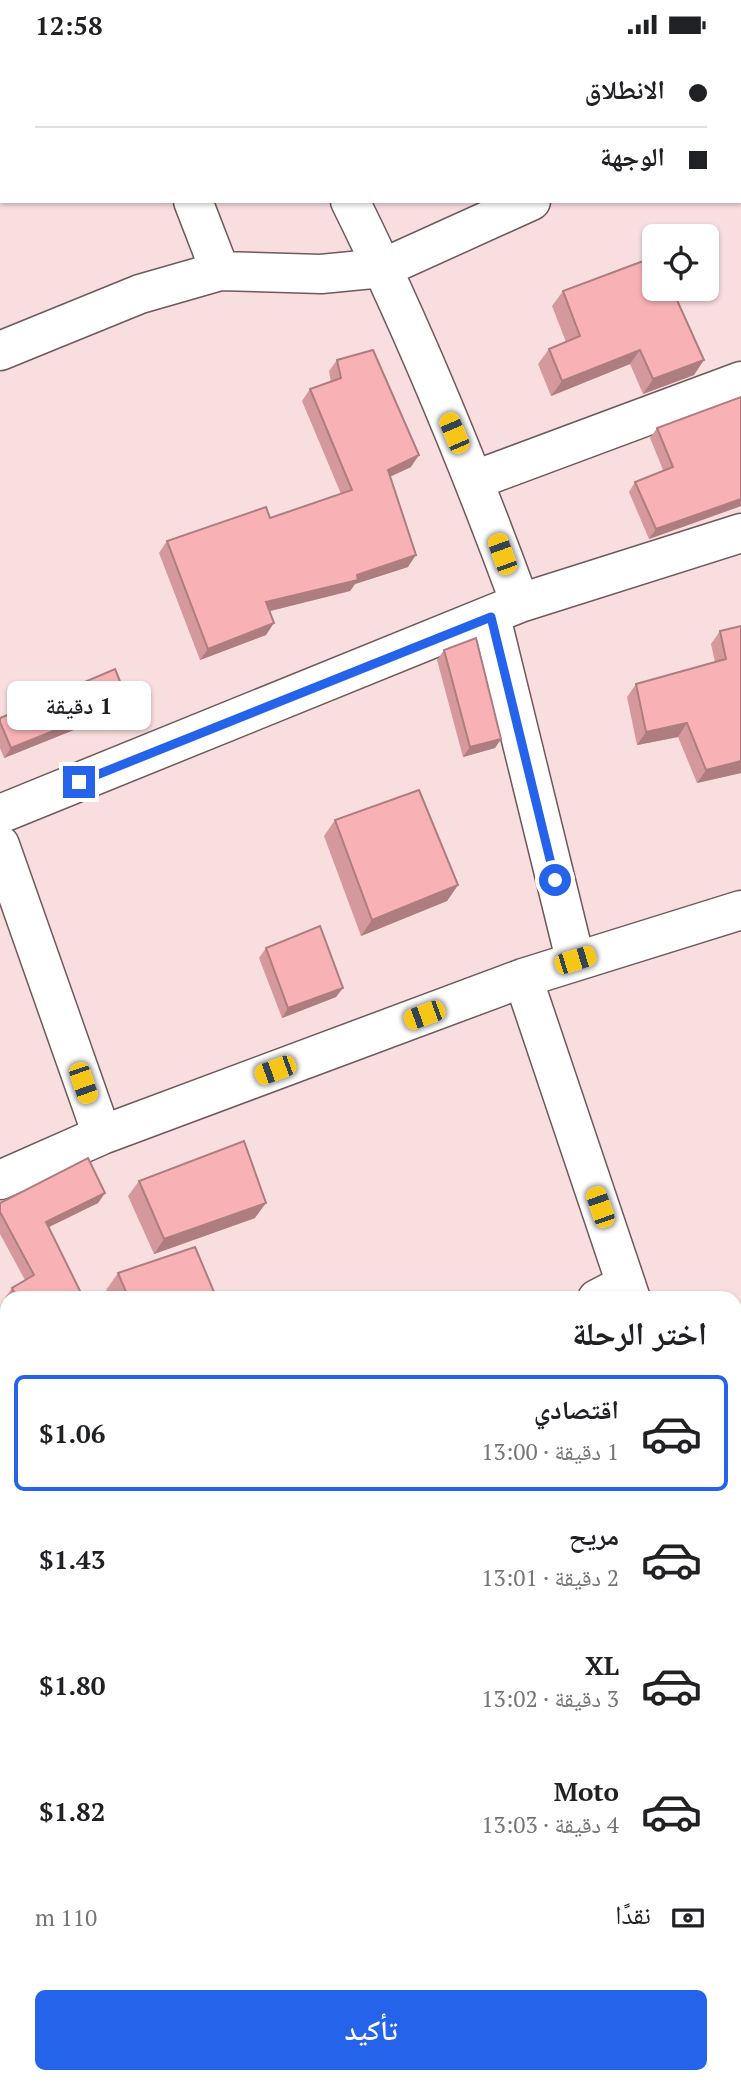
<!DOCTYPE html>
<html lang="ar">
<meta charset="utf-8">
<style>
body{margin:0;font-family:"PT Serif","Noto Naskh Arabic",serif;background:#f2f2f2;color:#202124;direction:rtl;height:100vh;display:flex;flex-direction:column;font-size:26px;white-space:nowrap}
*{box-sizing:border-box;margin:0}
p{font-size:23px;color:#757577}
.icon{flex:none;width:38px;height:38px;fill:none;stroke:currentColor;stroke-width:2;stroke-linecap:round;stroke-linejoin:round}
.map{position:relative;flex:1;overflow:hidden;direction:ltr}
.side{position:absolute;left:0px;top:1242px;width:742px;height:793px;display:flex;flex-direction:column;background:#fff;border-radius:21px 21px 0 0;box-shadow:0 2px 5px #0004;direction:rtl}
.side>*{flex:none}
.top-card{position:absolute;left:0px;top:0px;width:742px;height:154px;box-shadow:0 2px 5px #0004;direction:rtl;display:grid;align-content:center;height:154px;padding:0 35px;background:#fff}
.buttons{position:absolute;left:642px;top:175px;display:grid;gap:14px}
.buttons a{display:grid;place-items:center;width:77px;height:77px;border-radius:10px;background:#fff;box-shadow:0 2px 5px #0004;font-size:35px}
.end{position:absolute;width:32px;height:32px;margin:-16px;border:9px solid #2563eb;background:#fff;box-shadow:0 0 0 4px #fff}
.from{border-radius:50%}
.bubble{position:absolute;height:49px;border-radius:10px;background:#fff;box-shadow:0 2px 5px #0004;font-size:23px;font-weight:600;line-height:49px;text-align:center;direction:rtl}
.car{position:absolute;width:21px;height:42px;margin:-21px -10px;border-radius:9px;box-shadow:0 0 5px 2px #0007;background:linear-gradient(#f5c518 24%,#345 0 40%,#f5c518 0 76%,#345 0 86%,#f5c518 0)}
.top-card b{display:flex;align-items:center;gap:24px;height:66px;font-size:26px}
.top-card b+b{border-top:2px solid #e0e0e0}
.top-card i{width:18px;height:18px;background:#202124}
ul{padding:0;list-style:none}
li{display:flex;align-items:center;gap:21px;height:116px;margin:0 14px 10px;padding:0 21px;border:4px solid transparent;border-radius:10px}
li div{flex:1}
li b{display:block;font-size:26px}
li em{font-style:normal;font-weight:600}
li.selected{border-color:#2563eb}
li>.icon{width:63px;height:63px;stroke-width:1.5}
h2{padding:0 35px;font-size:32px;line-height:84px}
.pay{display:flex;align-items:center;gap:18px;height:77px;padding:0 35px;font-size:26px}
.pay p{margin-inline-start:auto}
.button{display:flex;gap:14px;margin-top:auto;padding:14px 35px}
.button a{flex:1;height:80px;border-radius:10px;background:#2563eb;color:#fff;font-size:28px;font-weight:600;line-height:80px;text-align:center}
.status{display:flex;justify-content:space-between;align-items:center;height:49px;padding:0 35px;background:#fff;direction:ltr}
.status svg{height:19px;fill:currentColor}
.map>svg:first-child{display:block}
</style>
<div class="status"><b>12:58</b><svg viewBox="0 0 49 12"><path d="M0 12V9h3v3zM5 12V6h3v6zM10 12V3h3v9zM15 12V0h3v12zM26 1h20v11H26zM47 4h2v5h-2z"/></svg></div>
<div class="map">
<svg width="741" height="2035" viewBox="0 0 741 2035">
<rect width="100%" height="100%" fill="#f9dedf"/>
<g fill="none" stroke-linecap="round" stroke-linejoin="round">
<g stroke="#6f595a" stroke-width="41">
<path id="minor" d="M128 0V2
M740 54 741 53
M193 152 220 222
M350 152C415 283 470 418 520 554
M0 302 140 245 220 222 321 225 383 219 531 152
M475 431 741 332
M491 568 575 910
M0 765 520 554 741 484
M0 796 102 1086
M523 929 631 1250
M0 1131 102 1086 523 929 741 861
M597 1250 626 1235
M0 1392 7 1405
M735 1430 741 1427
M735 1553 741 1568
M735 1601 741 1598
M735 1768 741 1766
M366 2028 368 2035
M37 2035 54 2028"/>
</g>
<use href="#minor" stroke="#fff" stroke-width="38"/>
</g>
<path fill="#d5999d" d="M32 0H83L84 2H33Z
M269 0H309L305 2H270Z
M563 242 694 326 643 345 630 315 551 347 538 315 549 300 566 293 552 257Z
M337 311 411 418 390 428 408 518 355 535 350 542 270 562 266 586 200 611 159 504 167 492 270 469 341 445 302 352 310 340 331 333 329 322Z
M657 379 741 457 649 490 629 443 635 433 663 421 650 389Z
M741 577V724L697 734 678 688 637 696 627 648 636 635 715 613 711 595 720 582Z
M444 601 501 690 495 699 463 708 437 611Z
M128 652 121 662 4 709 0 699V669Z
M335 771 458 836 447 852 361 887 324 787Z
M266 899 336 948 282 969 259 909Z
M139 1132 255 1169 154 1205 128 1147Z
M105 1144 98 1154 48 1178 84 1250H7V1253L5 1249 12 1239 25 1231 0 1185V1154Z
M118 1224 217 1250H110L106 1241Z
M741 1980V2001L736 1987Z
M565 2028H569L618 2035H560Z"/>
<path fill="#ae7d7f" d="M286 0H309L305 2H285Z
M551 0H561L559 2H548Z
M705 0H718L716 2H703Z
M640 301 630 315 551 347 562 332Z
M704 311 694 326 643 345 653 330Z
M419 406 411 418 380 432 388 421Z
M741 450V457L649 490 656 480Z
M416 506 408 518 355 535 350 542 258 565 266 553 357 526Z
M274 574 266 586 200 611 208 600Z
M128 652 121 662 4 709 11 699Z
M687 674 678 688 637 696 646 683Z
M501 690 495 699 463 708 470 698Z
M741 712V724L697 734 706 721Z
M458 836 447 852 361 887 372 871Z
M343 939 336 948 282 969 288 959Z
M105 1144 98 1154 39 1183 46 1173Z
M266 1154 255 1169 154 1205 164 1190Z
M7 1547V1555L0 1565V1551Z"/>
<path fill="#f8b2b6" stroke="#ae7d7f" stroke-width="2" d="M43 0H83L84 2H44Z
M440 0H448L450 2H437Z
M476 0H524L521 2H474Z
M529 0H551L548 2H530Z
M636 0H705L703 2H633Z
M0 36 2 40V62H0Z
M654 208V240H672L704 311 653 330 640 301 562 332 549 300 580 287 563 242Z
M373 301 419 406 388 421 416 506 357 526 358 531 266 553 274 574 208 600 167 492 266 458 270 469 352 441 310 340 341 329 337 311Z
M741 348V450L656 480 635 433 673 418 657 379Z
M741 577V712L706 721 687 674 646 683 636 635 726 610 720 582Z
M476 589 501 690 470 698 444 601Z
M115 620 128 652 11 699 0 673V669Z
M419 741 458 836 372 871 335 771Z
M320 877 343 939 288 959 266 899Z
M244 1092 266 1154 164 1190 139 1132Z
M88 1109 105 1144 46 1173 84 1250H17L12 1239 34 1226 0 1163V1154Z
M195 1198 217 1250H129L118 1224Z
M0 1514 7 1528V1547L0 1551Z
M569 2028H615L618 2035H572Z"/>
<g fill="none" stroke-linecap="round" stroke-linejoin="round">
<path stroke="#2563eb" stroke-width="9" d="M79 733 491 568 555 831"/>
</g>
</svg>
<div class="buttons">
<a><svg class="icon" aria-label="locate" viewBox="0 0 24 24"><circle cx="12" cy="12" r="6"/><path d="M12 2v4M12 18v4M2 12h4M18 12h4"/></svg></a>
</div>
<i class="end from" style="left:555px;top:831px"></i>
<i class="end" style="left:79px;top:733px"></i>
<div class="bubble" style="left:7px;top:632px;width:144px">1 دقيقة</div>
<i class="car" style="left:454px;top:384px;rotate:337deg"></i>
<i class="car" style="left:502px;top:505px;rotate:340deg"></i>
<i class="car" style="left:575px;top:911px;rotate:73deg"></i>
<i class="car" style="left:424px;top:966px;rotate:250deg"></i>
<i class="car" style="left:275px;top:1021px;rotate:250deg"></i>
<i class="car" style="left:83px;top:1034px;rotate:161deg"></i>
<i class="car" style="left:600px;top:1158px;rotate:341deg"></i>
<div class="top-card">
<b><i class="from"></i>الانطلاق</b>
<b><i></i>الوجهة</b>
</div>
<section class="side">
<h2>اختر الرحلة</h2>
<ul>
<li class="selected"><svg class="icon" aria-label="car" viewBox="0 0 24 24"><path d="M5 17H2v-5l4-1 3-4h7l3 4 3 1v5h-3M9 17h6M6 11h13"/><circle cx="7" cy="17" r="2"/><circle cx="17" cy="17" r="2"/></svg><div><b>اقتصادي</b><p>1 دقيقة · 13:00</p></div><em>$1.06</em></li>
<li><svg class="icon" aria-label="car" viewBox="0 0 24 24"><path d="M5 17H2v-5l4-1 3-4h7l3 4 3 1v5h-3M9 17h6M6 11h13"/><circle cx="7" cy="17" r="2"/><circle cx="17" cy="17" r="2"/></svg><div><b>مريح</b><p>2 دقيقة · 13:01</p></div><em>$1.43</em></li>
<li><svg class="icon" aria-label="car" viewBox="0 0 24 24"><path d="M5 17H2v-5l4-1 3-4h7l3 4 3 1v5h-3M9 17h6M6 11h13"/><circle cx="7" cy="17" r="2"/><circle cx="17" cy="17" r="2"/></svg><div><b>XL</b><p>3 دقيقة · 13:02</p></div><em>$1.80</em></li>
<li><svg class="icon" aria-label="car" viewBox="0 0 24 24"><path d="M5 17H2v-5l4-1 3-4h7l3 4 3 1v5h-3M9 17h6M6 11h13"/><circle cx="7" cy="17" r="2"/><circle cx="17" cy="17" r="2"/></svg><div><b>Moto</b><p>4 دقيقة · 13:03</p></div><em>$1.82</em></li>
</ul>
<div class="pay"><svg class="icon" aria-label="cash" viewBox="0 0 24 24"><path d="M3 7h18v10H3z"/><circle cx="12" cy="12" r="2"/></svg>نقدًا<p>110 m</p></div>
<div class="button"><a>تأكيد</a></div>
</section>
</div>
